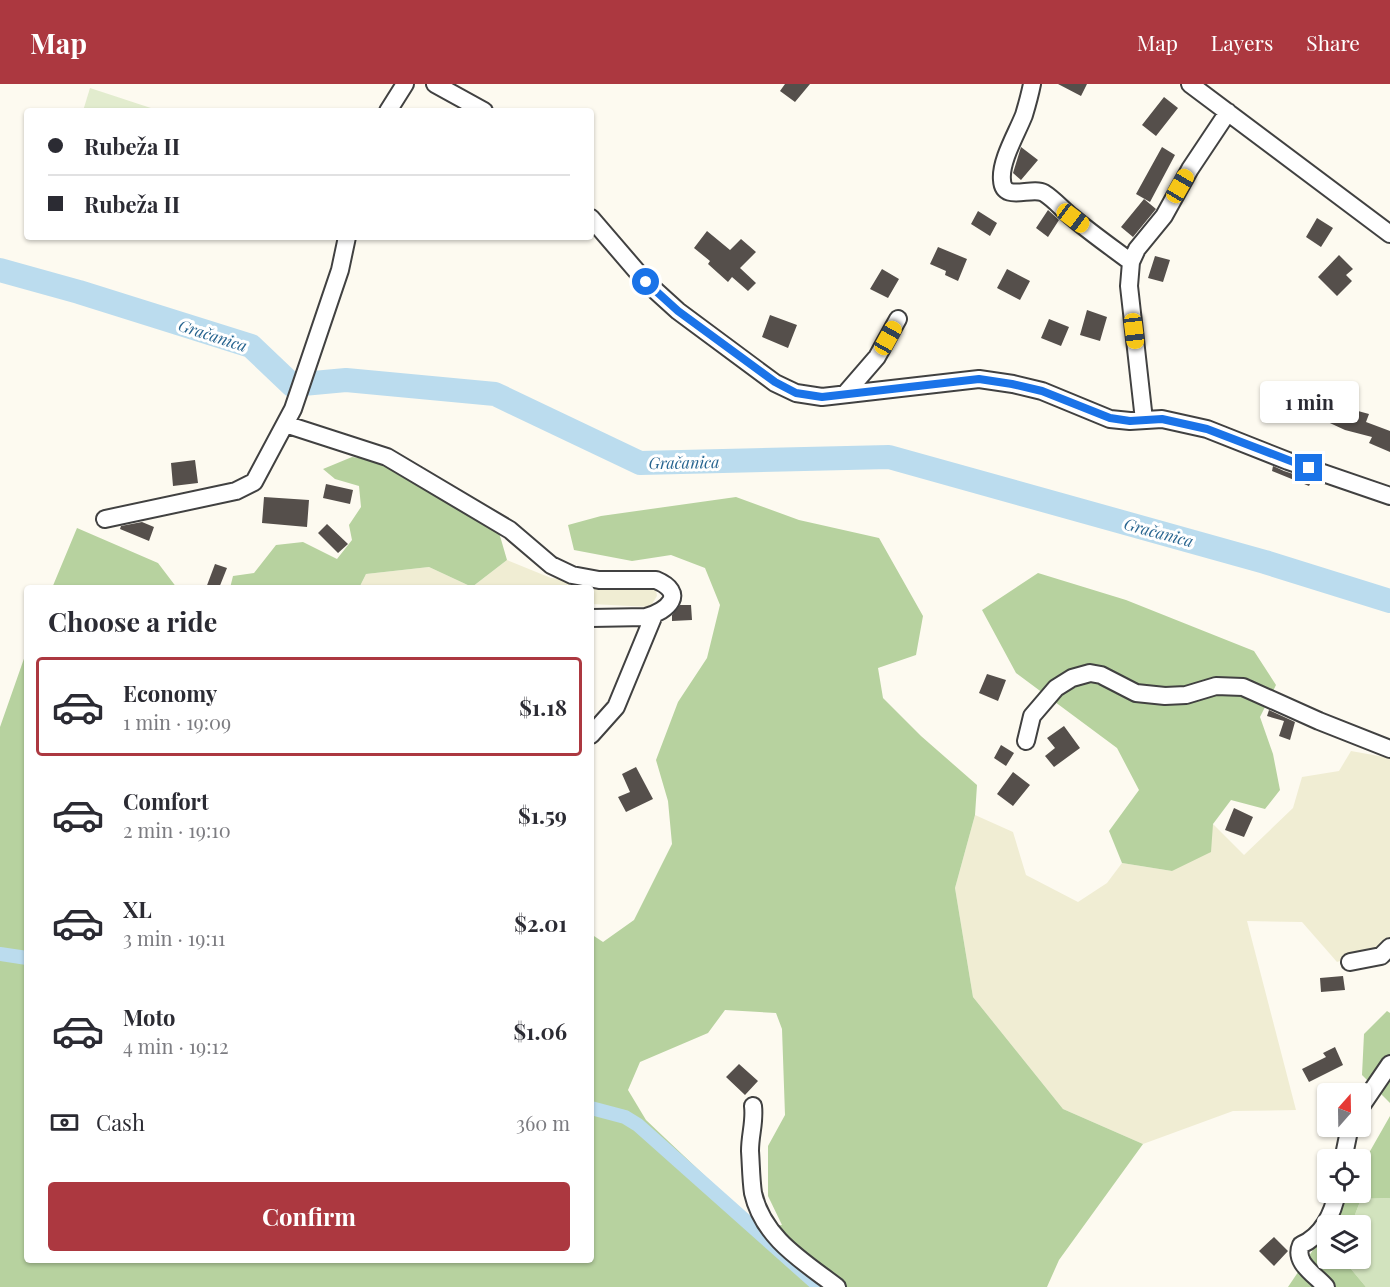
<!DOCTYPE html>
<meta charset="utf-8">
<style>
body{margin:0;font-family:"Playfair Display",serif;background:#f2f2f3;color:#2b2b33;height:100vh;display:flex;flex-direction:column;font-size:22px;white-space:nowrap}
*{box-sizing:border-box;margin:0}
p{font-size:20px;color:#7c7c81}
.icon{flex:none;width:33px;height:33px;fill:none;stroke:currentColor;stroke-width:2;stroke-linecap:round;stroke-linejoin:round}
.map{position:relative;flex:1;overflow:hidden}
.details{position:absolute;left:24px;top:501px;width:570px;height:678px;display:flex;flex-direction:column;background:#fff;border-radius:6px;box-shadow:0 2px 4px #0004}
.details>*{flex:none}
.hud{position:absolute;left:24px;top:24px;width:570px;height:132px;border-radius:6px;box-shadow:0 2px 4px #0004;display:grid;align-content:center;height:132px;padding:0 24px;background:#fff}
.needle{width:39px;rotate:20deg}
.tools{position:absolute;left:1317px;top:999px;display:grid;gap:12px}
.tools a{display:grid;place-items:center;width:54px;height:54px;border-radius:6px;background:#fff;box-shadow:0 2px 4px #0004;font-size:30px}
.end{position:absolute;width:27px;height:27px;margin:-14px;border:8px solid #1a73e8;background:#fff;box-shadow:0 0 0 3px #fff}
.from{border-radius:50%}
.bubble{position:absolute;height:42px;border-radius:6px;background:#fff;box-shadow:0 2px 4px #0004;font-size:20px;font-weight:700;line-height:42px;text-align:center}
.car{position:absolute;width:18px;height:36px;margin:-18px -9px;border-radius:8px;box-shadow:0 0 4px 2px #0007;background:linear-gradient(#f5c518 24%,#345 0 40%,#f5c518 0 76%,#345 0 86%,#f5c518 0)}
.hud b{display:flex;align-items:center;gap:21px;height:57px;font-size:22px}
.hud b+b{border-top:2px solid #e1e1e2}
.hud i{width:15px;height:15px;background:#2b2b33}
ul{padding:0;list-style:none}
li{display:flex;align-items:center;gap:18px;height:99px;margin:0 12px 9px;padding:0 12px;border:3px solid transparent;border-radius:6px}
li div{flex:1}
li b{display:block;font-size:22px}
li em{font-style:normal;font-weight:700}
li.selected{border-color:#ac3840}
li>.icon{width:54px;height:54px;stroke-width:1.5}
h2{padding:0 24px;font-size:27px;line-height:72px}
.pay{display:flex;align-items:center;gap:15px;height:66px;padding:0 24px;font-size:22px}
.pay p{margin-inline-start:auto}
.cta{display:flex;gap:12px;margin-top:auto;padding:12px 24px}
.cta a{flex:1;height:69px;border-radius:6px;background:#ac3840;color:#fff;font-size:24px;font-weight:700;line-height:69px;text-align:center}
header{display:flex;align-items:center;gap:36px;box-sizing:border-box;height:84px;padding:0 30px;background:#ac3840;color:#fff}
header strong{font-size:28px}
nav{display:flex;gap:33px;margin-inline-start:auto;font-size:21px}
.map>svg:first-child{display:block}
</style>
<header>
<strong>Map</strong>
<nav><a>Map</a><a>Layers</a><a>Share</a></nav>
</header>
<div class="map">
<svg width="1390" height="1203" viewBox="0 0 1390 1203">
<rect width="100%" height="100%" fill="#fdfaf0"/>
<path fill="#f0edd3" d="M507 476 551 494 655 502 657 512 650 523 591 520V504H359L366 490 429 483 472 503Z
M1351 667 1390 674V853L1380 864 1337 878 1302 838 1247 837 1296 1026 1233 1027 1143 1060 1063 1025 973 913 955 804 975 731 1013 748 1026 791 1078 818 1107 799 1122 779 1172 787 1213 740 1244 771 1293 724 1302 693 1339 687Z"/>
<path fill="#d2e3be" d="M1390 1114V1203H1366L1351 1185 1350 1175 1360 1174V1142L1351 1141 1361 1115Z"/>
<path fill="#b7d29f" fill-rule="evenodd" d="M352 373 420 382 493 428 507 476 472 503 429 483 366 490 359 504H230L233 492 254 489 276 461 303 458 337 475 352 456 349 441 361 423 359 402 335 395 323 385Z
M736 413 799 436 879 454 923 532 916 571 878 584 883 614 921 652 977 701 975 731 955 804 973 913 1063 1025 1143 1060 1059 1176 1047 1203H0V643L27 566V1176H591V850L603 858 634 836 672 760 668 717 656 676 678 618 707 574 720 521 705 484 671 471 632 477 574 466 568 441 601 432ZM725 926 776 929 782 945 785 1031 768 1062V1112L782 1141 760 1144 646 1036 628 1006 640 978 708 949Z
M77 444 158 479 177 504H52Z
M1038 489 1126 516 1254 567 1276 601 1260 633 1273 670 1280 706 1265 725 1231 716 1213 740 1211 768 1172 787 1122 779 1109 747 1139 706 1117 664 1016 589 982 526Z
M1387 927 1390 929V1019L1362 991 1364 950Z
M1390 1032V1114L1361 1115 1351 1141 1328 1142V1174L1350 1175 1351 1185 1366 1203H1288L1315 1163 1346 1109 1360 1108 1361 1083Z"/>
<path fill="#e2ecce" d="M90 4 160 27H83Z"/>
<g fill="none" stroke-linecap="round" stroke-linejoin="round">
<path stroke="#bbdcee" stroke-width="14" d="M0 870 27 874
M591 1024 625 1033 638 1041 820 1203"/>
<path stroke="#bbdcee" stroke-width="24" d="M0 186 79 208 251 262 292 301 346 296 495 310 640 379 889 373 1265 478 1390 517"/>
</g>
<path fill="#554f4b" d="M785 0H810L795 18 780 7Z
M1058 0H1087L1081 12Z
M1164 13 1178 24 1156 52 1142 41Z
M1021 63 1038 76 1021 96 1013 89Z
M1162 63 1175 71 1150 118 1136 110Z
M1144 115 1156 125 1133 153 1121 143Z
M1048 126 1059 136 1048 153 1036 144Z
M978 127 997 139 990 152 971 140Z
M1317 134 1333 144 1321 163 1306 153Z
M707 147 730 166 741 155 756 168 740 184 756 199 748 207 732 193 728 198 708 180 710 177 694 164Z
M938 163 967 175 958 197 945 191 946 187 930 180Z
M1339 171 1353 185 1346 191 1352 197 1337 212 1318 193Z
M1155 172 1170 176 1163 198 1148 194Z
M882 185 899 195 888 214 870 205Z
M1007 185 1030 197 1020 216 997 204Z
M1087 226 1107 233 1100 257 1080 251Z
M770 231 797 241 788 264 762 253Z
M1049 235 1069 243 1061 262 1041 254Z
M1330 310 1349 319 1347 324 1369 330 1366 338 1390 347V368L1369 359 1372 353 1345 346 1319 334Z
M195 376 198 399 173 402 171 379Z
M1273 382 1284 387 1312 396 1309 402 1272 387Z
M326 400 353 406 350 420 323 414Z
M264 413 309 416 307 443 262 439Z
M142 438 154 443 149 457 120 445 121 442Z
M327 440 348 460 338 469 318 449Z
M215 480 227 484 219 504H206Z
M680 521H691L692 536 672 537V531Z
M987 590 1006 596 998 617 979 609Z
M1269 626 1295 638 1290 656 1279 652 1284 637 1267 632Z
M1064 642 1080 664 1054 683 1045 672 1055 664 1047 654Z
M1001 661 1014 669 1006 682 994 674Z
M636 683 653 715 626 728 618 713 630 708 622 690Z
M1013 688 1030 701 1013 722 997 710Z
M1234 724 1253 733 1244 753 1225 746Z
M1343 892 1345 906 1321 908 1320 894Z
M1335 963 1343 981 1309 998 1302 985 1326 973 1323 969Z
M739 980 758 997 745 1011 726 993Z
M1274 1153 1288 1167 1274 1182 1259 1167Z"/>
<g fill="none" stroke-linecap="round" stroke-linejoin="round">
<g stroke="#414141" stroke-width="20">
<path id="minor" d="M435 0 484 27
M1032 0C1030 10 1027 21 1024 31 1017 49 1000 77 1002 96 1003 119 1031 102 1044 109 1054 115 1063 126 1072 133 1091 149 1111 163 1131 178
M1190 0 1390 150
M388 27 405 0
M591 134 646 198 678 227 775 299 796 309 822 313 979 295 1013 300 1042 307 1110 335 1130 337 1162 335 1207 345 1288 377 1390 412
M845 310 877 273 898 235
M1144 336 1129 202 1131 178 1137 165 1164 132 1190 85 1228 28
M285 340 387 373 510 446 551 481 572 491 599 496H656C687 509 668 527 646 533L591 534
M105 435 236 407 254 398 293 325 340 186 347 153
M591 651 616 623 654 531
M1026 657 1032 632 1056 604 1072 594 1090 589 1101 591 1136 609 1165 612 1186 611 1216 602 1243 603 1319 637 1390 665
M1350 878 1381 872 1390 863
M753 1022C755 1038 750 1050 750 1067 751 1081 751 1095 753 1109 763 1154 803 1177 837 1203
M1360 1024 1390 980
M1343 1076 1350 1042
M1326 1203C1316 1191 1293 1179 1301 1161 1322 1152 1333 1130 1337 1108"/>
</g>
<use href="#minor" stroke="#fff" stroke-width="16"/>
</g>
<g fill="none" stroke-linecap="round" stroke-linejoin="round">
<path stroke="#1a73e8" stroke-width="8" d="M646 198 678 227 775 298 796 309 822 313 979 295 1012 300 1042 307 1110 334 1130 337 1162 335 1207 345 1309 384"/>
</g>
<g text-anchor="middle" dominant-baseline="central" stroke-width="6" stroke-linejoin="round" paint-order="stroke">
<g font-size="16" font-style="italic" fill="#27648f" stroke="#fff">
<text transform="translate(213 251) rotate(18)">Gračanica</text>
<text transform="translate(684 378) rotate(-1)">Gračanica</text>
<text transform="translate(1159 448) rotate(15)">Gračanica</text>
</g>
</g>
</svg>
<div class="tools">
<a><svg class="needle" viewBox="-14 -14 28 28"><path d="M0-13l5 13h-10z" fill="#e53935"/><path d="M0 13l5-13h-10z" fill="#7c7c81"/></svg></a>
<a><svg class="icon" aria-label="locate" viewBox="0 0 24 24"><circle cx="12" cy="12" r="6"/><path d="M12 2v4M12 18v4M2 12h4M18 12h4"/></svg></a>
<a><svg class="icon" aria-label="layers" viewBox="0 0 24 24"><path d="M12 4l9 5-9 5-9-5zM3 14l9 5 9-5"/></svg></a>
</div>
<i class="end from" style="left:646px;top:198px"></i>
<i class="end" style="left:1309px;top:384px"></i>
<div class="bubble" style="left:1260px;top:297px;width:99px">1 min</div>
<i class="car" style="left:1180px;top:102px;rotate:30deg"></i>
<i class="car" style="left:1073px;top:134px;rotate:127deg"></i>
<i class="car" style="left:1134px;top:247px;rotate:173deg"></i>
<i class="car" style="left:888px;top:254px;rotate:29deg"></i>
<div class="hud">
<b><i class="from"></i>Rubeža II</b>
<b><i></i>Rubeža II</b>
</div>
<section class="details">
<h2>Choose a ride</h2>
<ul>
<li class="selected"><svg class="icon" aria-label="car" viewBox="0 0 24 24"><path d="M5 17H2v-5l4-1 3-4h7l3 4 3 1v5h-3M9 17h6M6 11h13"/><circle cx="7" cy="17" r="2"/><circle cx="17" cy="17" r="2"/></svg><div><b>Economy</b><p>1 min · 19:09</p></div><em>$1.18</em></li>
<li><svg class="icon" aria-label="car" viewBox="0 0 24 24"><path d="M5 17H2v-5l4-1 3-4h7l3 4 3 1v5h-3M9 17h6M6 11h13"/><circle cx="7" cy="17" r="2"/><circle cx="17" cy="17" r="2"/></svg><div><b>Comfort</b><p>2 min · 19:10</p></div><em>$1.59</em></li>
<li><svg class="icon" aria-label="car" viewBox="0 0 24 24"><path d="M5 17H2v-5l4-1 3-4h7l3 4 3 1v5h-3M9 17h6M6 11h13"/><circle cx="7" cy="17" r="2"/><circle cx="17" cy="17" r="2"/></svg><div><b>XL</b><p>3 min · 19:11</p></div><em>$2.01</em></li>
<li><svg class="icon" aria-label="car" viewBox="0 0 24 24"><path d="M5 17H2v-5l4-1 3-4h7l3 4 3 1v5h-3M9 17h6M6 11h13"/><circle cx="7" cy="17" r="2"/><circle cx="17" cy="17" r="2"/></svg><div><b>Moto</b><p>4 min · 19:12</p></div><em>$1.06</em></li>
</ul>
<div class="pay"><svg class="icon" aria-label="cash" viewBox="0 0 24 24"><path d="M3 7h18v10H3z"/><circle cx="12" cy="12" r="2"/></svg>Cash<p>360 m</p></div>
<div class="cta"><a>Confirm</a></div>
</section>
</div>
